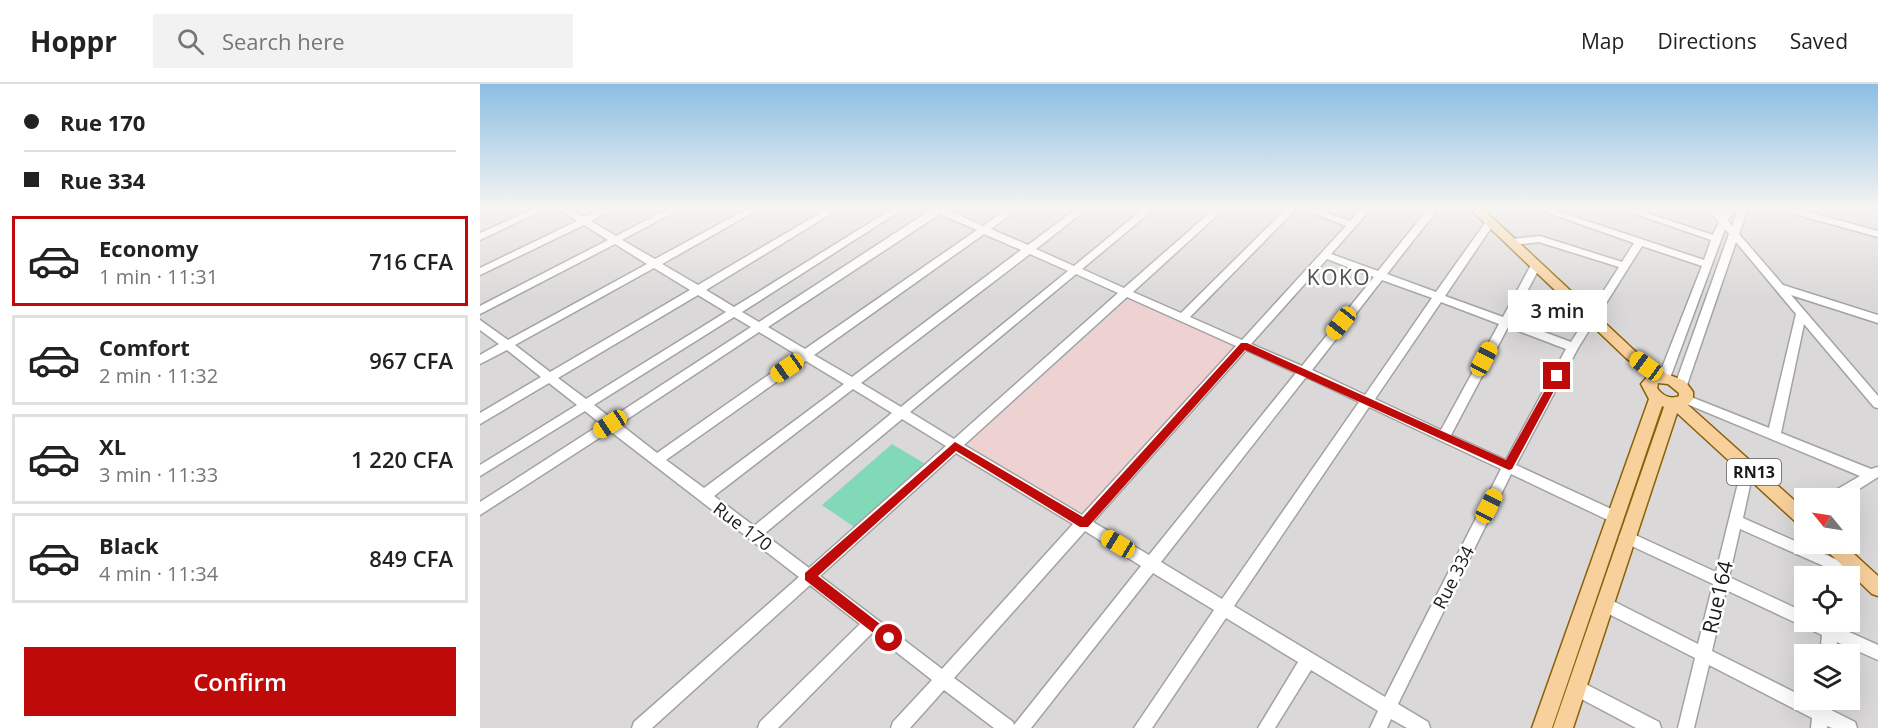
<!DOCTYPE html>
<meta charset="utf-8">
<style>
body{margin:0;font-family:"Open Sans",sans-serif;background:#f2f2f2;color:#222;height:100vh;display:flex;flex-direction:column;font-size:22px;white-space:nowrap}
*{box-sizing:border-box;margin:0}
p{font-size:20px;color:#767676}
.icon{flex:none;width:33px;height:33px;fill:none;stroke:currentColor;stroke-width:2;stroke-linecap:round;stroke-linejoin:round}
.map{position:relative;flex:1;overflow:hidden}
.sheet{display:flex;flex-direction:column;background:#fff;width:480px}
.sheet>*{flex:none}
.hud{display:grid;align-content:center;height:132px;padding:0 24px;background:#fff}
.needle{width:39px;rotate:300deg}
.fabs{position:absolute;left:1314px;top:404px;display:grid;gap:12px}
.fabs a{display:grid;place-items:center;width:66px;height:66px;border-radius:0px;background:#fff;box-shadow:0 6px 24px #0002;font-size:30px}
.end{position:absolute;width:27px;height:27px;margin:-14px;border:8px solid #be0a09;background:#fff;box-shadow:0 0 0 3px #fff}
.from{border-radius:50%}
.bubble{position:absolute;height:42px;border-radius:0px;background:#fff;box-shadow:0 6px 24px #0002;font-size:20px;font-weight:600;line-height:42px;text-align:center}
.car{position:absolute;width:18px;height:36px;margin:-18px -9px;border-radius:8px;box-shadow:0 0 4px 2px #0007;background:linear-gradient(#f5c518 24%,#345 0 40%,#f5c518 0 76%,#345 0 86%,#f5c518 0)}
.hud b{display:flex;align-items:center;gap:21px;height:57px;font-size:22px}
.hud b+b{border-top:2px solid #e0e0e0}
.hud i{width:15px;height:15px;background:#222}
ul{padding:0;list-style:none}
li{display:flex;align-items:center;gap:18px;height:90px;margin:0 12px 9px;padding:0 12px;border:3px solid #e0e0e0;border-radius:0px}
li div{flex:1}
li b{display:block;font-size:22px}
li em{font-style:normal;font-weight:600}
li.current{border-color:#be0a09}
li>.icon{width:54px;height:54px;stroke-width:1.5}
.action{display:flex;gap:12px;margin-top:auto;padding:12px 24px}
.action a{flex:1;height:69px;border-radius:0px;background:#be0a09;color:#fff;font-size:24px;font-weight:600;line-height:69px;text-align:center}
header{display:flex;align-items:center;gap:36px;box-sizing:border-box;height:84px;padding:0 30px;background:#fff;border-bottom:2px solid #e0e0e0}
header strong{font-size:28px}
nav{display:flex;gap:33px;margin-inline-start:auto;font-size:21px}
.search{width:420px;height:54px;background:#f2f2f2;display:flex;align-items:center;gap:15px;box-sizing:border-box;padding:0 21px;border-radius:0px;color:#767676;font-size:22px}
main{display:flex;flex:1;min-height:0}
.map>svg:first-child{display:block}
</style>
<header>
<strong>Hoppr</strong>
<div class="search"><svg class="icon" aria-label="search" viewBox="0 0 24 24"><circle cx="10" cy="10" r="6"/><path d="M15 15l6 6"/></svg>Search here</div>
<nav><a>Map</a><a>Directions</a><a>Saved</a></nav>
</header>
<main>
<section class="sheet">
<div class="hud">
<b><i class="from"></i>Rue 170</b>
<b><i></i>Rue 334</b>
</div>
<ul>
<li class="current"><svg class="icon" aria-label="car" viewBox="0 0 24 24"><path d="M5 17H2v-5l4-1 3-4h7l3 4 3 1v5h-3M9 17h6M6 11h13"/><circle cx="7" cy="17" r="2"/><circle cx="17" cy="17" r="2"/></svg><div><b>Economy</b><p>1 min · 11:31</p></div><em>716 CFA</em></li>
<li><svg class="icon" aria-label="car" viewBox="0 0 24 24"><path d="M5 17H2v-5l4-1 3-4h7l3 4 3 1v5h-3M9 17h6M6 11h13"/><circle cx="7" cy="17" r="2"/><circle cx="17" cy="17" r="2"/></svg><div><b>Comfort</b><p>2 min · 11:32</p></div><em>967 CFA</em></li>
<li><svg class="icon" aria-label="car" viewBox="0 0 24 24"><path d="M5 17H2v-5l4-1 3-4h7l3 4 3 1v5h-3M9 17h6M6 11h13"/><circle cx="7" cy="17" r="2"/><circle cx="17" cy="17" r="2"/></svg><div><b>XL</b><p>3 min · 11:33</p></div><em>1 220 CFA</em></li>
<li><svg class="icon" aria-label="car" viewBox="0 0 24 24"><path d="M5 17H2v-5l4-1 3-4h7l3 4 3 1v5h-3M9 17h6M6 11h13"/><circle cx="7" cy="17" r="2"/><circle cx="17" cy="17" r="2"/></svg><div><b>Black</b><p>4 min · 11:34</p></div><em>849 CFA</em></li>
</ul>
<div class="action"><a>Confirm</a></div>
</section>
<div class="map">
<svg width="1398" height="644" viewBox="0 0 1398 644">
<rect width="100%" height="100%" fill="#ede9e1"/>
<path fill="#dad8d8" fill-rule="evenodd" d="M0 125H1398V644H0ZM1324 414H1370V459H1324ZM1324 492H1370V537H1324ZM1324 570H1370V615H1324Z"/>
<path fill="#edd2d1" d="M651 213 760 263 604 434 485 362Z"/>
<path fill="#82d9b8" d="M412 360 447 381 377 445 342 421Z"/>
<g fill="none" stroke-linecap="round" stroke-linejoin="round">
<g stroke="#a2a2a2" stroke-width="3">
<path id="minor" d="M53 125H65L0 156V149Z
M79 125H90L104 133 122 125H134L111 137 136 152 188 125H200L142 156 175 175 267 125H279L182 180 218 201 347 125H359L226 206 254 223 412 125H423L262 228 279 238 452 125H466L503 142 527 125H538L511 145 548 161 596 125H607L556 165 594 182 663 125H674L602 185 644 204 734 125H744L653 208 701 229 806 125H816L710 233 762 256 866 142 823 125H837L870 137 881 125H891L851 170 898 187 948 125H958L907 190 956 208 1007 136H1013L1015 138 965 212 1023 233 1052 179H1060L1061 181 1032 236 1091 258 1139 183 1059 158 1032 161 1027 158 1032 155 1060 152 1142 178 1154 159 1057 125H1071L1224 176 1231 156 1141 125H1155L1233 151 1239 138 1228 125H1238L1242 129 1243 125H1253L1248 137 1252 142 1258 125H1268L1259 150 1303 201 1398 231V239L1311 211 1398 312V324L1394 323 1324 240 1301 349 1391 385 1398 383V393L1365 414H1347L1349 410 1380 392 1202 318 1200 315 1206 311 1289 344 1316 230 1256 158 1207 301 1201 305 1195 301 1249 150 1245 145 1190 294 1184 298 1180 297 1178 294 1222 182 1162 162 1098 264 1036 381 1140 429 1142 433 1140 437 1135 439 1130 437 1031 390 918 620 948 638 950 644H927L911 635 907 644H890L898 627 831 586 795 644H778L818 578 746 534 672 644H654L734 526 673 489 551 644H514L464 606 430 644H411L413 638 452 596 392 549 298 644H278L280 638 380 540 330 501 172 644H152L154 638 319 493 130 347 0 431V418L121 340 105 327 0 392V381L97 321 69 299 0 340V329L61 293 27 266 0 280V271L19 260 0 246V236L28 256 167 180 135 160 0 230V222L128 156 104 141 0 191V184L97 137ZM460 130 497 146 325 265 288 243ZM504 150 541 166 372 293 334 271ZM550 170 588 187 421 323 381 299ZM847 175 894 193 822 282 771 260ZM174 184 210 206 70 288 35 261ZM596 190 638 209 474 355 430 328ZM902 196 952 214 885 311 832 286ZM218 211 246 228 106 315 78 294ZM647 213 756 262 602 431 484 361ZM961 218 1019 240 961 346 895 315ZM254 233 271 243 131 334 114 321ZM1028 243 1086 265 1026 376 971 351ZM279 248 317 271 177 369 140 340ZM766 266 816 289 669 471 613 438ZM326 277 364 300 224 404 186 376ZM826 293 879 318 742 515 681 478ZM373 305 412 329 274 442 234 412ZM889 323 1021 385 905 613 754 522ZM422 335 466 362 329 484 284 450ZM476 369 593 440 462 585 340 492ZM605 447 661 482 534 641 533 638 474 594Z
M1302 125H1317L1398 147V153L1304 127Z
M1268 378 1273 379 1274 383 1263 434 1362 478 1364 482 1362 486 1357 488 1260 445 1249 493 1324 528V537H1358V543L1398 561V576L1357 558 1356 570H1340L1342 551 1246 506 1232 567 1324 613V615L1334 618V615H1350L1349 625 1375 638 1377 644H1352L1347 642V644H1331L1332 634 1229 581 1214 644H1198L1215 574 1119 525 1117 520 1119 515 1124 513 1129 515 1218 560 1233 500 1141 457 1139 453 1141 449 1146 447 1151 449 1236 488 1262 383 1263 379Z
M1096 595 1179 638 1181 644H1156L1090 609 1088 603 1090 597Z"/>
</g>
<g stroke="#8c6007" stroke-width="3">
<path id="major" d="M990 125H1003L1156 268 1187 290 1205 297 1213 308V315L1208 321 1324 425V442L1318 440 1197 329 1093 644H1073L1184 323 1182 322 1072 644H1052L1169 315 1161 300 1169 291 1146 274ZM1178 299 1188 300 1199 309V312C1190 316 1182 311 1177 304Z
M1341 459H1362L1398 492V512L1392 510 1344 464Z"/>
</g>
<use href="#minor" fill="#fff" fill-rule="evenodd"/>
<use href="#major" fill="#f7d09c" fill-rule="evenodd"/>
</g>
<linearGradient id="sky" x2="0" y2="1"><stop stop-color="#8cbee2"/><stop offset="0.58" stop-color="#f7f5f2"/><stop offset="1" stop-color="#f7f5f2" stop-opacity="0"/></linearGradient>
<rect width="1398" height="215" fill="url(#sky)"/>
<path fill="#be0a09" d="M761 259H767L1026 376 1074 290 1082 292 1032 385 1029 386 765 266 608 443H600L476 367 338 492 413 550V558H405L325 496V489L475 358 603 433Z"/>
<g text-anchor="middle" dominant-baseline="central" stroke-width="5" stroke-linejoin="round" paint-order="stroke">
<rect fill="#fff" stroke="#5f5f5f" stroke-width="1.5" x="1247" y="375" width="54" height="26" rx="4.5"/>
<g font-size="16" font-weight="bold" fill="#1b1b1b">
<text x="1274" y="388">RN13</text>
</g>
<g font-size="18" fill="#1b1b1b" stroke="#fff">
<text transform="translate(263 442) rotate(37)">Rue 170</text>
<text transform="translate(973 493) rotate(-63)">Rue 334</text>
</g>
<g font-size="21" letter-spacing="1.5" fill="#4e4e4e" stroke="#fff">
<text x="859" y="193">KOKO</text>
</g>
<g font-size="21" fill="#1b1b1b" stroke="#fff">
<text transform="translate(1237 513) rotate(-77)">Rue164</text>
</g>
</g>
</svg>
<div class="fabs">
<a><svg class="needle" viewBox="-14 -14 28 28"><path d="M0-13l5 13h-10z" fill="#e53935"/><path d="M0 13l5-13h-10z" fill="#767676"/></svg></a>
<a><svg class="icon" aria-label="locate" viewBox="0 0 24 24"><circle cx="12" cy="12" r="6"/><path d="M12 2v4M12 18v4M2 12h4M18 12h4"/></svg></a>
<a><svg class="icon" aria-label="layers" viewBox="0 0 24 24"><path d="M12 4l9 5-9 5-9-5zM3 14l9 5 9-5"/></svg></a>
</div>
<i class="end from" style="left:409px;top:554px"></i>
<i class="end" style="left:1077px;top:292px"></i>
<div class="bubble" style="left:1028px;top:206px;width:99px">3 min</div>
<i class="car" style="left:861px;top:239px;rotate:218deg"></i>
<i class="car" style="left:1004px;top:275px;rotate:28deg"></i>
<i class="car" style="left:1166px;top:282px;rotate:306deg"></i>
<i class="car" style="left:307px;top:284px;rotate:235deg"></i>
<i class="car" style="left:130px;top:340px;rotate:237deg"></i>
<i class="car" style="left:1009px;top:422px;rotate:27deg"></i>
<i class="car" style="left:638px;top:460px;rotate:301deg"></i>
</div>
</main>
